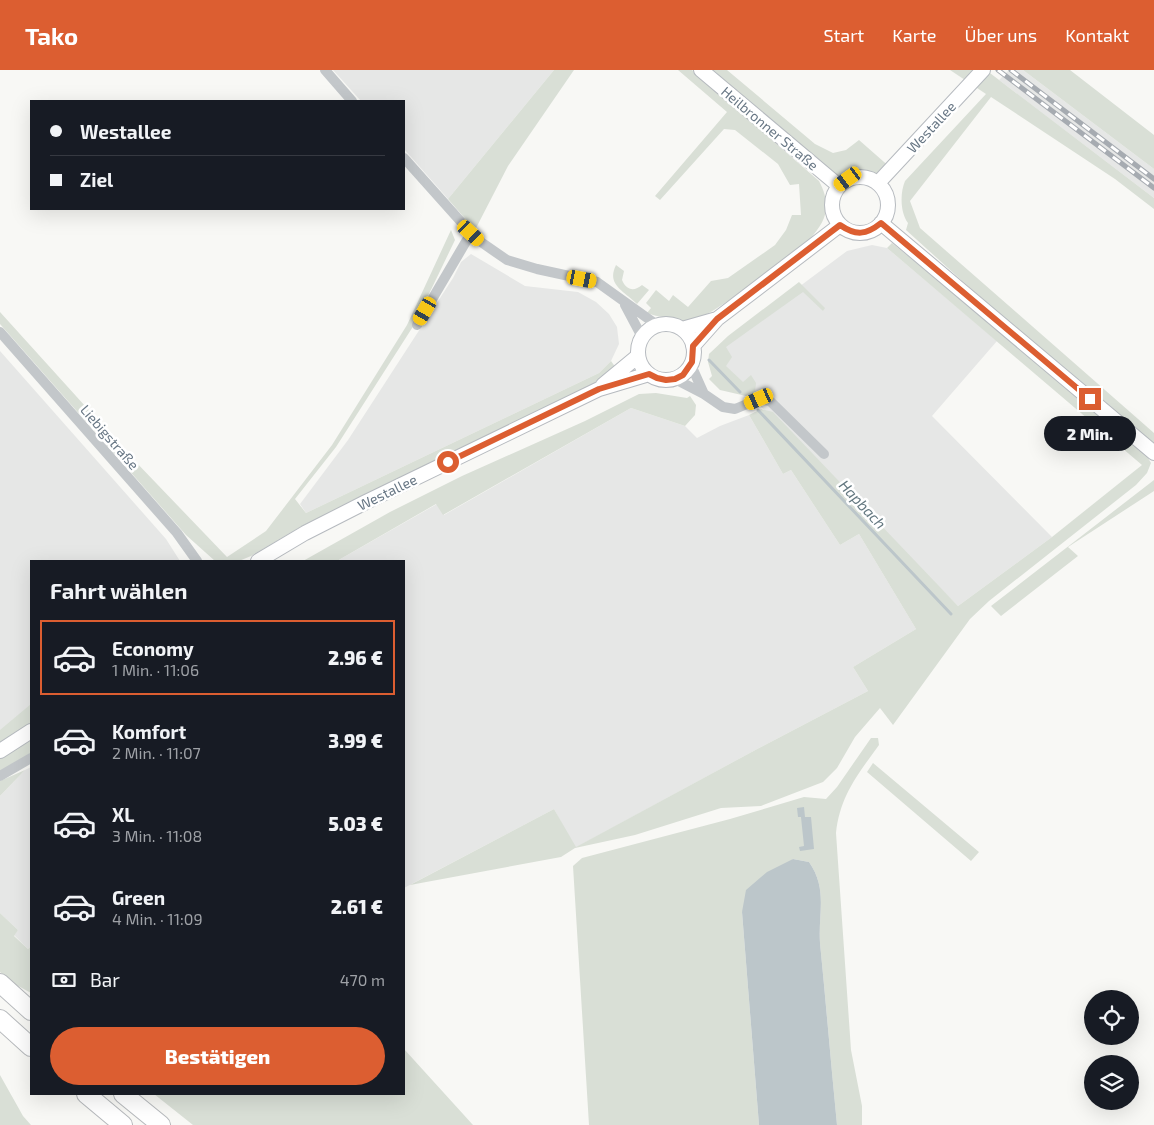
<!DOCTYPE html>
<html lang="de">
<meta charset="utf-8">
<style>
body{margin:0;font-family:"Exo 2",sans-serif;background:#20242c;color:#f1f3f6;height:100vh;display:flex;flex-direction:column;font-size:19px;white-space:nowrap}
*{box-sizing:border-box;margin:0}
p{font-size:16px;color:#9ea1a6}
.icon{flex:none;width:28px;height:28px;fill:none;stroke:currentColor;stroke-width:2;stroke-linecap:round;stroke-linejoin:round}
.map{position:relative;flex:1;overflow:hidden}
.side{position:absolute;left:30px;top:490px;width:375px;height:535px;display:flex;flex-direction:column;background:#171b24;border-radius:0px;box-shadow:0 5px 20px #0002}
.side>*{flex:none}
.banner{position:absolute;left:30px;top:30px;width:375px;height:110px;border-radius:0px;box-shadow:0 5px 20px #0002;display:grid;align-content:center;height:110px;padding:0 20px;background:#171b24}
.controls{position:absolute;left:1084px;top:920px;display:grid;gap:10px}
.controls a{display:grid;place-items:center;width:55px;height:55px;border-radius:50%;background:#171b24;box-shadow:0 5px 20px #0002;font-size:25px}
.end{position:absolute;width:22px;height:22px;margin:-11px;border:6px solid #dc5e31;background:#fff;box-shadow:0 0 0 2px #fff}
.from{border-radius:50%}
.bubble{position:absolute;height:35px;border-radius:18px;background:#171b24;box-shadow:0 5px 20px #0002;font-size:16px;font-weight:800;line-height:35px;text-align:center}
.car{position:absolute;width:15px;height:30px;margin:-15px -8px;border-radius:6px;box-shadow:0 0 4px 1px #0007;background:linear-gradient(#f5c518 24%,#345 0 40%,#f5c518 0 76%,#345 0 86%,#f5c518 0)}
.banner b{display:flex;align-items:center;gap:18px;height:48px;font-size:19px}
.banner b+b{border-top:1px solid #363941}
.banner i{width:12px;height:12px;background:#f1f3f6}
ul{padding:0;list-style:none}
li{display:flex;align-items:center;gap:15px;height:75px;margin:0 10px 8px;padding:0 10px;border:2px solid transparent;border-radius:0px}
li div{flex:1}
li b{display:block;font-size:19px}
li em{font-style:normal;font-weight:800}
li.selected{border-color:#dc5e31}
li>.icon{width:45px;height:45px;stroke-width:1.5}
h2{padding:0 20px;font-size:22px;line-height:60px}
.pay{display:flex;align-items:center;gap:12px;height:55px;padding:0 20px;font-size:19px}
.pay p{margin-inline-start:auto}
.cta{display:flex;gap:10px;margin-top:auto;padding:10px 20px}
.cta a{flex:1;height:58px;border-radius:30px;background:#dc5e31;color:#fff;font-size:20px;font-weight:800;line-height:58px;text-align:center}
header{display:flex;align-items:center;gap:30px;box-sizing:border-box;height:70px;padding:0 25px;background:#dc5e31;color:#fff}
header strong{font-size:24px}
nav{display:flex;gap:28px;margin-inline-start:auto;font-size:18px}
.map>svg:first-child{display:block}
</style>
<header>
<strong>Tako</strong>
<nav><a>Start</a><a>Karte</a><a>Über uns</a><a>Kontakt</a></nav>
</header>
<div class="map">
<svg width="1154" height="1055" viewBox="0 0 1154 1055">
<rect width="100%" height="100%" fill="#f8f8f5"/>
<path fill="#e6e7e6" d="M333 0H554L448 129 404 79V31H361Z
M1009 0H1023L1154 99V128L999 10Z
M872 175 887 178 997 271 932 346 1052 467 958 536 709 284 847 181Z
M471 184 525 216 578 222 596 232 609 244 617 257 619 274 611 291 599 303 306 443 300 434 348 370 453 208 461 192Z
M0 281 166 469 180 491H31V640L0 666Z
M631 338 685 356 697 368 720 356 749 345 783 404 791 400 840 475 859 464 916 559 853 597 868 621 759 678 575 778 554 739 404 818V491H337L437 434 444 445Z
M31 697V876L28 879 14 865 18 860 0 843V726L25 700Z"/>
<path fill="#d9dfd6" d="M554 0H574L508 96 475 160 448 129Z
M678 0H692L819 111C832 136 827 150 809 170 787 186 707 253 684 253 679 253 674 248 670 248 661 247 656 246 647 243L651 238 646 233 656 220 669 231 673 225 688 237 711 211 728 208 775 175 786 160 792 145H801L799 114 790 115 778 94 735 60 724 59 660 130 655 126 727 42Z
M701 0H727L815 74 833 83 846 80 859 70 892 99 878 113C863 105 852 106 839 116Z
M950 0H986L1154 128V139L1115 109 991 27 910 131 920 158 1154 363V376L1023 266 906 160 908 153C900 142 900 123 905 111L986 24Z
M1023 0H1070L1154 65V99Z
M451 160 455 170 414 255 336 377 295 429 306 443 599 303 611 291 616 298 591 316 302 456 251 486 239 491H215L186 465 0 254V242L133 389 227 487 266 461 332 375 407 255Z
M892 173 1006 265 1145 383 1151 393 1147 403 1136 415 989 531 970 549 893 655 880 638 855 667 837 698 823 712 761 736 721 738 635 765 575 778 561 787 410 815 554 739 576 777 759 678 868 621 853 597 916 559 859 464 840 475 791 400 783 404 749 345 761 339 773 342 958 536 1052 467 1142 395 887 178Z
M616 195 624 201 622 210C626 220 634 222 642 215L649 220 637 234C624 221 606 215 616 195Z
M799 212 825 238 823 241 803 222 726 277 732 287 726 296 743 312 751 305 756 313 755 322 746 326 720 320 709 309 712 306 708 292 709 284 728 266Z
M656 323 687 328 690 326 696 335 695 345 685 356 631 338 443 445 436 434 337 491H303L390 442 462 406 585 351 639 324Z
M1154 410V421L1068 477 1078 486 1001 546 991 536Z
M31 634V654L0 675V660Z
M31 668V684L0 702V688Z
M871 668H878L879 675C858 704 840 726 836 763L851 980 862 1036V1055H837C831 994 826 934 820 873 818 843 828 819 809 792L793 789 742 842 759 1055H589L573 796 582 788 730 749 804 727 826 729 837 717Z
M873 693 979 782 971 791 867 702Z
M25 700 0 726V711Z
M0 843 18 860 14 866 28 879 31 876V923L11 912 0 902Z
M404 979 473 1055H193L154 1024H404Z
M0 1005 23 1046 31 1055H0Z"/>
<path fill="#bcc6ca" d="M804 737 805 747H811L814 779 800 781 799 777 804 776 801 747H798L797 738Z
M793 789 809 792C828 819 818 843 820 873 826 934 831 994 837 1055H759L742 842 746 820 767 802Z"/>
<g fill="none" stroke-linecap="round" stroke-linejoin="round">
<path stroke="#bcc6ca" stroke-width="3" d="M709 290 740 322
M758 340 951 544"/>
<g stroke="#b6babf" stroke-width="16">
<path id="secondary" d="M701 0 839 116
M832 135a28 28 0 1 1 56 0a28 28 0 1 1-56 0Z
M878 113 983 0
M881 153 1154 383
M638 282a28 28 0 1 1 56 0a28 28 0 1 1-56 0Z
M682 259 717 249
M693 276 717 249 840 155
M603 315 638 286
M258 491 305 463 364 433 599 319 649 304
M0 681 31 661"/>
</g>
<g stroke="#b6b9bc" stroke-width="20">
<path id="motorway" d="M0 913 31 941
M0 949 31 977
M86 1024 123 1055
M123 1024 161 1055"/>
</g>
<path stroke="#c3c7ca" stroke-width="10" d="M325 0 352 31
M404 88 471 163 481 172 507 190 537 199 597 212 657 255
M625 235 642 267
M417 255 471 163
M0 262 177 463 197 491
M691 295 704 324
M675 309 704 324 723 337 735 339 759 329 770 331 824 384
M0 706 31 688"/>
<use href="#secondary" stroke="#fff" stroke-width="14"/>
<use href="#motorway" stroke="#fff" stroke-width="18"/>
<g stroke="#a6abb1" stroke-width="5">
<path id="rail" d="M998 0 1154 118
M1011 0 1154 109"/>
</g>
<use href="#rail" stroke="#fff" stroke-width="3" stroke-dasharray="9" stroke-linecap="butt"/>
</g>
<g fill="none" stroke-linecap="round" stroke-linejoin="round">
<path stroke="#dc5e31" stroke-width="6" d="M448 392 599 319 649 304 657 308 666 310 675 309 683 305 692 292 693 276 717 249 840 155C856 166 866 165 881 153L1090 329"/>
</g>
<g text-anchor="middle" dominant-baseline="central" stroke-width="5" stroke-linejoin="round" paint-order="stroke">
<g font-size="14" fill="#687785" stroke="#fff">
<text transform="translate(931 57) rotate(-47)">Westallee</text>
<text transform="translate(770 58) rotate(40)">Heilbronner Straße</text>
<text transform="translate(110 367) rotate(49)">Liebigstraße</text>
<text transform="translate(387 422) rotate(-26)">Westallee</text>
</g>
<g font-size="15" font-style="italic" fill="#647880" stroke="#fff">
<text transform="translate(863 434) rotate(47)">Hapbach</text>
</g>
</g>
</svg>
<div class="controls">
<a><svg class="icon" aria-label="locate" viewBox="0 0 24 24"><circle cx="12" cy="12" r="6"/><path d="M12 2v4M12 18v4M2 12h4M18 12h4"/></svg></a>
<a><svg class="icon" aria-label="layers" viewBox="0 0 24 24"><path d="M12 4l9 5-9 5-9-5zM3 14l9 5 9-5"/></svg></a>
</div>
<i class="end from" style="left:448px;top:392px"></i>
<i class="end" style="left:1090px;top:329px"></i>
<div class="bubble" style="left:1044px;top:346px;width:92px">2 Min.</div>
<i class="car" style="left:848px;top:109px;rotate:234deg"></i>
<i class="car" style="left:471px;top:163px;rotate:133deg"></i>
<i class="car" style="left:582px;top:209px;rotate:101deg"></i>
<i class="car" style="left:425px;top:241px;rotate:210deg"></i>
<i class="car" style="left:759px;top:329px;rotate:246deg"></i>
<div class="banner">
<b><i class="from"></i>Westallee</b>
<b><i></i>Ziel</b>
</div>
<section class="side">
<h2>Fahrt wählen</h2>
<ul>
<li class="selected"><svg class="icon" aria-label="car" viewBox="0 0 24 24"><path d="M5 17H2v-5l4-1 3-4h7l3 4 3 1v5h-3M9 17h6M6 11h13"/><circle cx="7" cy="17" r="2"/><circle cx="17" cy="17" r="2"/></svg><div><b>Economy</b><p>1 Min. · 11:06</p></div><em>2.96 €</em></li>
<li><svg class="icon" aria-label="car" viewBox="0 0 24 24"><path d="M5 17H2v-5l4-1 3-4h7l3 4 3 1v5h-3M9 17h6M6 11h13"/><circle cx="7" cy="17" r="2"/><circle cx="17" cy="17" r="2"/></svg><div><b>Komfort</b><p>2 Min. · 11:07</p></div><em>3.99 €</em></li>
<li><svg class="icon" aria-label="car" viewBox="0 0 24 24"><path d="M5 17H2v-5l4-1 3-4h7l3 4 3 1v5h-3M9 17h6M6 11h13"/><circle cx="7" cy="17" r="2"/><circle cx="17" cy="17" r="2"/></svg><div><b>XL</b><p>3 Min. · 11:08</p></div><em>5.03 €</em></li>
<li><svg class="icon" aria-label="car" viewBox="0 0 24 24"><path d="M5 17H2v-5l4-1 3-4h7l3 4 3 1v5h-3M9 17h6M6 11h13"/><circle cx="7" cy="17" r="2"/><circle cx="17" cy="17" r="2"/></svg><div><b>Green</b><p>4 Min. · 11:09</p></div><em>2.61 €</em></li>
</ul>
<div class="pay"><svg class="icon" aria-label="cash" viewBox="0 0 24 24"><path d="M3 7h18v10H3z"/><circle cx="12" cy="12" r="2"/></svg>Bar<p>470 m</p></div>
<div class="cta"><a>Bestätigen</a></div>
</section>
</div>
